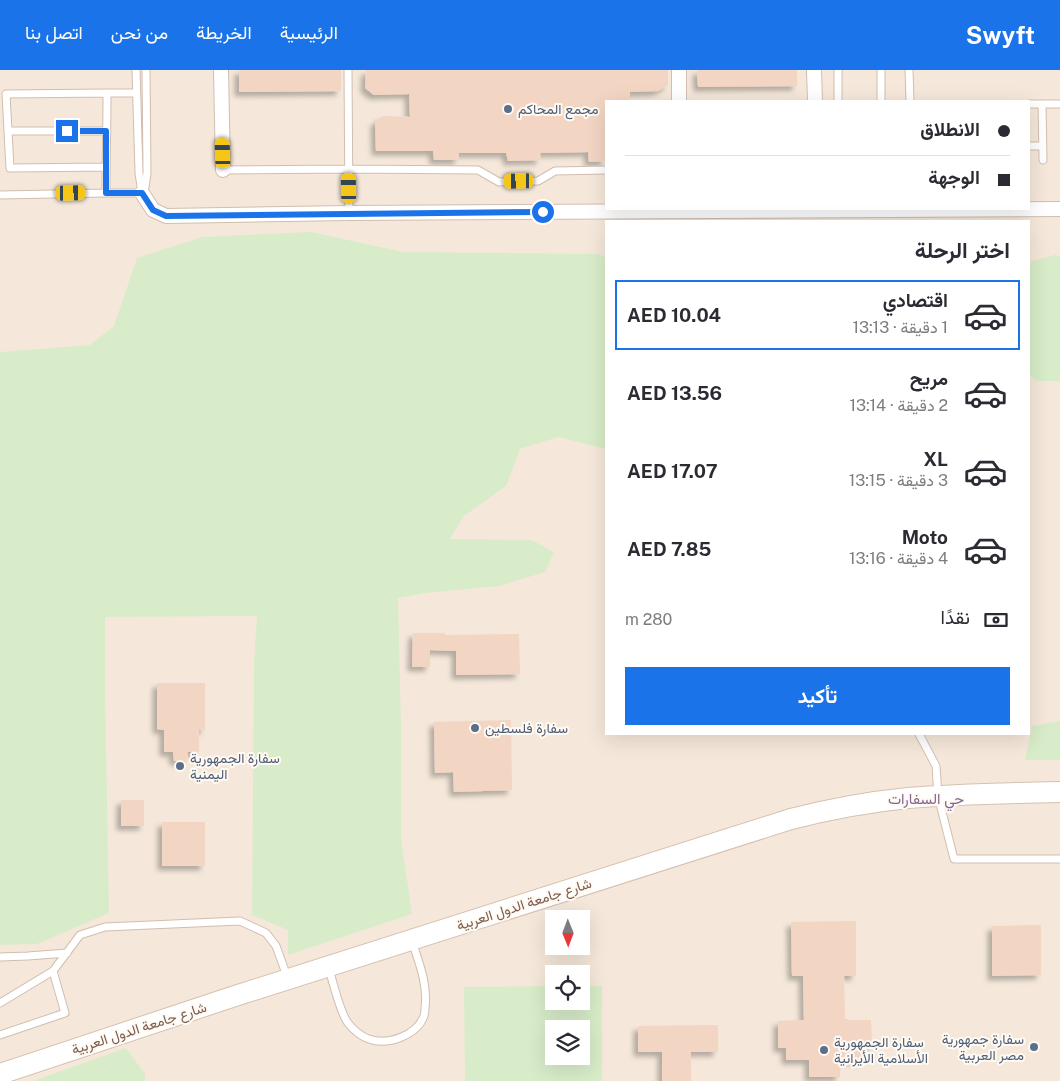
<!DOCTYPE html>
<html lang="ar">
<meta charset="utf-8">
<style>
body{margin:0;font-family:"Public Sans",Vazirmatn,sans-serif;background:#f7f7f7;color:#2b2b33;direction:rtl;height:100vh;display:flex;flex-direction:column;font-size:19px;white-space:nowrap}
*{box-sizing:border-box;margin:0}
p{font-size:16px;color:#7c7c81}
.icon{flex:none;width:28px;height:28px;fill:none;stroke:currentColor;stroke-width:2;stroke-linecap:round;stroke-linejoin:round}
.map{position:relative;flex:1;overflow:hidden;direction:ltr}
.panel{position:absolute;left:605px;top:150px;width:425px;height:515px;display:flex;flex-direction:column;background:#fff;border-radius:0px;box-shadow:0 5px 20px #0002;direction:rtl}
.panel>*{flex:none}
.top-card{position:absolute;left:605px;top:30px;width:425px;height:110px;border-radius:0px;box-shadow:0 5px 20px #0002;direction:rtl;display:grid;align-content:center;height:110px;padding:0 20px;background:#fff}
.needle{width:32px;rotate:179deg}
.tools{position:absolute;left:545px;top:840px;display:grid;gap:10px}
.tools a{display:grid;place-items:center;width:45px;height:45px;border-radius:0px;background:#fff;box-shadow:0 5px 20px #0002;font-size:25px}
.end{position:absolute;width:22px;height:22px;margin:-11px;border:6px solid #1a73e8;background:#fff;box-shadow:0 0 0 2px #fff}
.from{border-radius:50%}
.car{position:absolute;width:15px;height:30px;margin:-15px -8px;border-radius:6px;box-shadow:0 0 4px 1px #0007;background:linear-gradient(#f5c518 24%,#345 0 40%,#f5c518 0 76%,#345 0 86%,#f5c518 0)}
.top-card b{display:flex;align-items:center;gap:18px;height:48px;font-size:19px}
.top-card b+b{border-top:1px solid #e1e1e2}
.top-card i{width:12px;height:12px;background:#2b2b33}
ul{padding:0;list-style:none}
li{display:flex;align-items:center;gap:15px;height:70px;margin:0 10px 8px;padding:0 10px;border:2px solid transparent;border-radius:0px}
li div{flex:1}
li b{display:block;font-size:19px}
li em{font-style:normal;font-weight:700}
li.current{border-color:#1a73e8}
li>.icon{width:45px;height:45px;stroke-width:1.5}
h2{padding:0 20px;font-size:22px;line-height:60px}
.pay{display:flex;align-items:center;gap:12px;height:55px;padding:0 20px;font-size:19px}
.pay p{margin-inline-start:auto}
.cta{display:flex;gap:10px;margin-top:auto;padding:10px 20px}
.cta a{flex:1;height:58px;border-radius:0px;background:#1a73e8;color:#fff;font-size:20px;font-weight:700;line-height:58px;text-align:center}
header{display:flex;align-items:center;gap:30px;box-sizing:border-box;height:70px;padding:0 25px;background:#1a73e8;color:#fff}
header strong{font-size:24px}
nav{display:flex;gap:28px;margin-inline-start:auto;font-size:18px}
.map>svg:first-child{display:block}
</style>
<header>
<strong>Swyft</strong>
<nav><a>الرئيسية</a><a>الخريطة</a><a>من نحن</a><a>اتصل بنا</a></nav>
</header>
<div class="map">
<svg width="1060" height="1011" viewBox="0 0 1060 1011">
<defs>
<filter id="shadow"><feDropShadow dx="-4.5" dy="4.5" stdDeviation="2.5" flood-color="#0004"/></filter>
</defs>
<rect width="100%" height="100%" fill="#fdf6ec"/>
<path fill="#f5e8da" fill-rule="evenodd" d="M0 0H1060V1011H0ZM606 31H1029V139H606ZM606 151H1029V664H606ZM554 849H581V876H554ZM554 904H581V931H554ZM554 959H581V986H554Z"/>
<path fill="#d8ecc9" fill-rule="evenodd" d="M311 162 403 182 599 184 606 188V379L558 367 520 379 506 416 464 446 450 469 532 470 554 482 545 502 499 516 426 523 398 528 401 656V768L412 844 288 885V860L252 845 254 592 257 546 105 547V619L109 843 37 874 0 875V282L90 275 114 256 137 188 202 167Z
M1055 185 1060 186V311H1037L1029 304V192Z
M1060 651V690H1025L1032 656Z
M554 916V931H581V916H602V1011H465L464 917ZM554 959H581V986H554Z
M126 978 145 1004V1011H33Z"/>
<path fill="#f3d5c3" filter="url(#shadow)" d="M239 0H341V21L239 22Z
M366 0H668V15L658 21 630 22V31H606V91L589 92 588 82 540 83 541 90 508 91 506 83H459V90H434L433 81H376L375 52 383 46 410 47 409 24 374 25 365 18Z
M697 0H797V16L698 17Z
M413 563H445V565L519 564 520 604 456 605V581L430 580V597H412Z
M157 613H205V660L199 659V682H188L187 691H174L173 682H164V660L157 659Z
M511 650 512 720 454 722 453 702 435 703 434 652Z
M121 730H144V756H121Z
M162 752H205V796H162Z
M856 851V906H844L845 949H848V950H871L872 977H863V990H840V1007H809V990H786V978H778V951L804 950 803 906H792L791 852Z
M1041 855V905L992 906V856Z
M718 955V982H691V1011H662V982H638V956Z"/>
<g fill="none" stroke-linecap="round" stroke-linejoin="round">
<g stroke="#d1beb0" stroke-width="9">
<path id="lane" d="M136 0 139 103 142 123
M348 0 349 143
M838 0V31
M881 0V31
M909 0 910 31
M107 23H136
M1029 34H1060
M1042 34 1043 90
M8 61H107
M1029 76H1043
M223 100 348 99 478 100 499 112 538 111 555 101 606 100
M106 123C106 90 107 56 107 23L6 24 10 98 106 97
M142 123 145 117 147 103 146 0
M0 125 106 123H142
M919 664 936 696 938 726 954 789H1060
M0 887 28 886 67 883
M329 899C333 912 340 943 348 953 352 959 362 967 369 969 388 976 417 965 424 946 425 943 425 940 425 938 428 914 419 893 412 871
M0 933 53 901 80 865 105 857 240 851 266 863 276 876 288 909
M0 965 65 943 53 901"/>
</g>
<g stroke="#d1beb0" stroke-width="16">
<path id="street" d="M221 0 223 100
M814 0 815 31
M679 31V0
M142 123 153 140 166 146 349 143 1060 139"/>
</g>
<g stroke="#d6c0b0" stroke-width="22">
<path id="secondary" d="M0 1004 235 926 791 749C830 739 868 732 908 728 958 724 1009 723 1060 722"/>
</g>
<use href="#lane" stroke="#fff" stroke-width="7"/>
<use href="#street" stroke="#fff" stroke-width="14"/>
<use href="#secondary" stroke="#fff" stroke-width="20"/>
</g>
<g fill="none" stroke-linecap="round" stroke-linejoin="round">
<path stroke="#1a73e8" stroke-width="6" d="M67 61H106V123H142L153 140 166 146 543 142"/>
</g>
<g fill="#5c6f8a" stroke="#fffaf3" stroke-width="2">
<circle cx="508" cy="39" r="5"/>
<circle cx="475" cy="658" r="5"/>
<circle cx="180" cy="696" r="5"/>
<circle cx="1034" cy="977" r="5"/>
<circle cx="824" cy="980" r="5"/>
</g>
<g text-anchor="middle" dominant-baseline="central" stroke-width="4" stroke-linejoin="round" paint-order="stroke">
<g font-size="14" fill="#4e5e75" stroke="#fffaf3" text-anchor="start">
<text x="518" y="39">مجمع المحاكم</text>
<text x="485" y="658">سفارة فلسطين</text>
<text x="190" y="688">سفارة الجمهورية<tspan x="190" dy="16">اليمنية</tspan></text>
<text x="1024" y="969" text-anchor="end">سفارة جمهورية<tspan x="1024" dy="16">مصر العربية</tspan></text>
<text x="834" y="972">سفارة الجمهورية<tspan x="834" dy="16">الأسلامية الأيرانية</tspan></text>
</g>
<g font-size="14" fill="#7a5c4d" stroke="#fffaf3">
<text transform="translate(524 834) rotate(-18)">شارع جامعة الدول العربية</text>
<text transform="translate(139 958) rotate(-18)">شارع جامعة الدول العربية</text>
</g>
<g font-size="15" fill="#846695" stroke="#fffaf3">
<text x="926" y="728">حي السفارات</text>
</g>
</g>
</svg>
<div class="tools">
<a><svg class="needle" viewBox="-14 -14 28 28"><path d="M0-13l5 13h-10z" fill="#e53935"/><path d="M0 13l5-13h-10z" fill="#7c7c81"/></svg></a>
<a><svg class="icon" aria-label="locate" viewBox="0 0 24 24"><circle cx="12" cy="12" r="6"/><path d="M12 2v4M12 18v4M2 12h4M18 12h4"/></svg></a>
<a><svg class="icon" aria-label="layers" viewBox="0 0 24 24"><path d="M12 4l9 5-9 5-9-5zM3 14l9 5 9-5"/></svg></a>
</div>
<i class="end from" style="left:543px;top:142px"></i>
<i class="end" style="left:67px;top:61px"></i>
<i class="car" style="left:223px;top:83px;rotate:358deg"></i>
<i class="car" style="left:519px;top:111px;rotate:269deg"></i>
<i class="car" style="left:349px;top:118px;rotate:359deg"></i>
<i class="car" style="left:71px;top:123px;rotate:89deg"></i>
<div class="top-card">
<b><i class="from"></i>الانطلاق</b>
<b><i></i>الوجهة</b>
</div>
<section class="panel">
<h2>اختر الرحلة</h2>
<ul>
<li class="current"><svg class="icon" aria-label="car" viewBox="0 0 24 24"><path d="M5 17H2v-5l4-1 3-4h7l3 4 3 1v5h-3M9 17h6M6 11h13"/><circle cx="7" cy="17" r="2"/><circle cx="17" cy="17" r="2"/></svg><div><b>اقتصادي</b><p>1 دقيقة · 13:13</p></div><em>AED 10.04</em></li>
<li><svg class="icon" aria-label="car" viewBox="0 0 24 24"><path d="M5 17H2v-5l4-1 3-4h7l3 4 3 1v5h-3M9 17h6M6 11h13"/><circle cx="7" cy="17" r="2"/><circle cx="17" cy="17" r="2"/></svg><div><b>مريح</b><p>2 دقيقة · 13:14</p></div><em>AED 13.56</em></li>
<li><svg class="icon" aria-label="car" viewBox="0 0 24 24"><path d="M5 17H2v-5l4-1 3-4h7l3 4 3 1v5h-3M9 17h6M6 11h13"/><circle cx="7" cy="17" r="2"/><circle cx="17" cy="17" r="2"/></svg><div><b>XL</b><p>3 دقيقة · 13:15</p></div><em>AED 17.07</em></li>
<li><svg class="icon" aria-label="car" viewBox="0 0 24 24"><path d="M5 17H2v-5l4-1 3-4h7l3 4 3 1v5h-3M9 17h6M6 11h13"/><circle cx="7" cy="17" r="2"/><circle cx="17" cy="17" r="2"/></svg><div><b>Moto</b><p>4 دقيقة · 13:16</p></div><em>AED 7.85</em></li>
</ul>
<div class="pay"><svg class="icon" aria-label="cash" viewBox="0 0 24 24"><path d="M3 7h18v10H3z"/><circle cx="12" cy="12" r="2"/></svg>نقدًا<p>280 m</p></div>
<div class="cta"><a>تأكيد</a></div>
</section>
</div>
